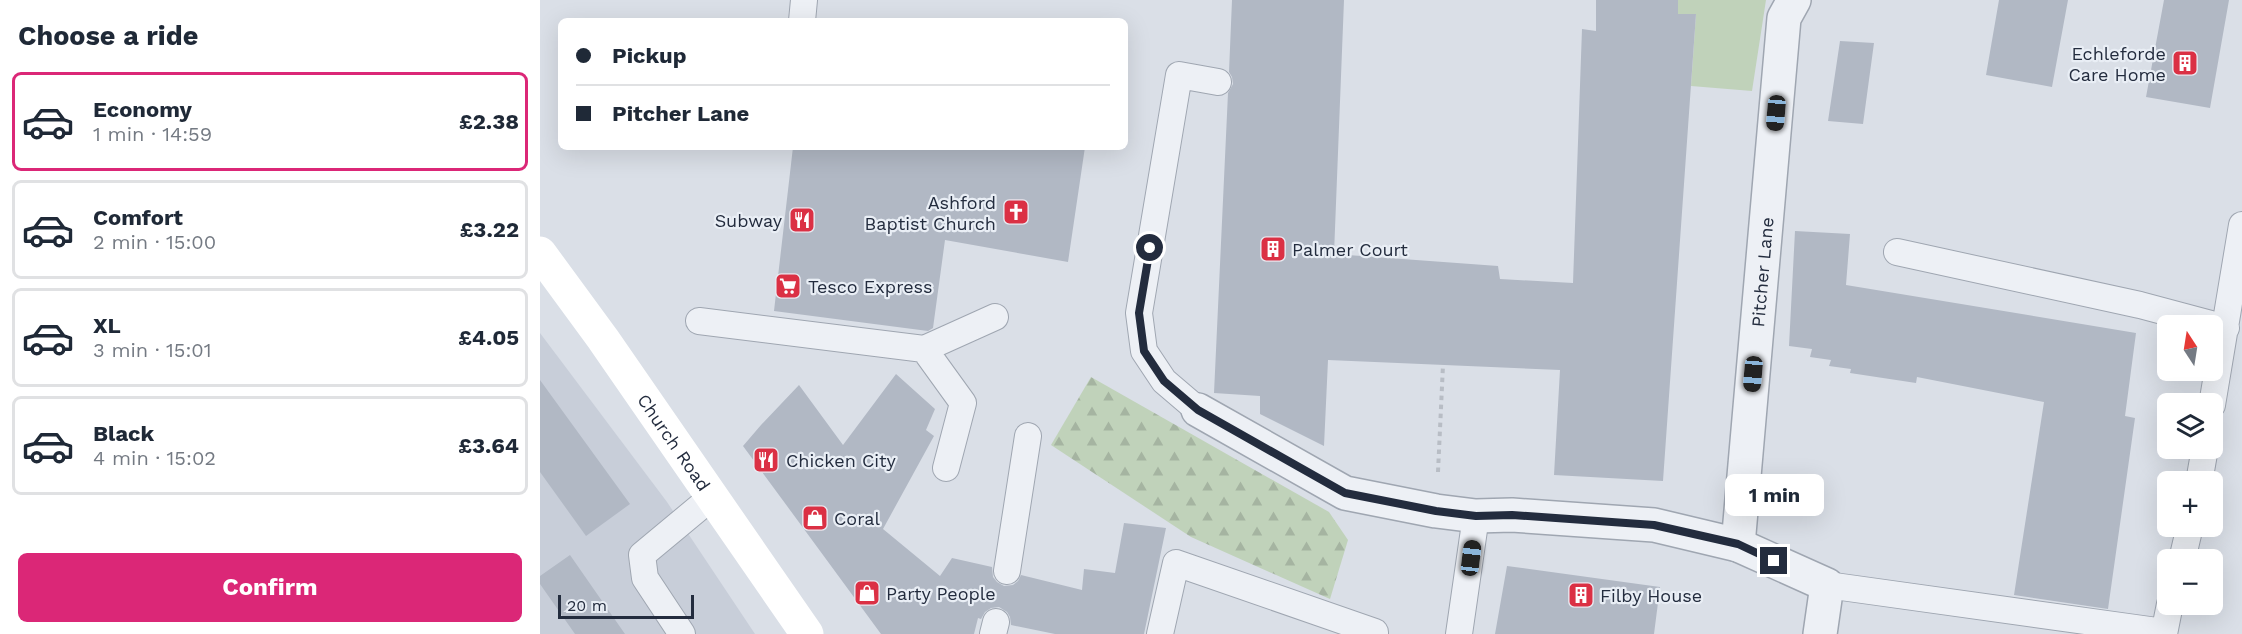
<!DOCTYPE html>
<meta charset="utf-8">
<style>
body{margin:0;font-family:"Work Sans",sans-serif;background:#f6f6f7;color:#1f2937;height:100vh;display:flex;flex-direction:column;font-size:22px;white-space:nowrap}
*{box-sizing:border-box;margin:0}
p{font-size:20px;color:#747a83}
.icon{flex:none;width:33px;height:33px;fill:none;stroke:currentColor;stroke-width:2;stroke-linecap:round;stroke-linejoin:round}
.map{position:relative;flex:1;overflow:hidden}
.panel{display:flex;flex-direction:column;background:#fff;width:540px}
.panel>*{flex:none}
.hud{position:absolute;left:18px;top:18px;width:570px;height:132px;border-radius:9px;box-shadow:0 6px 24px #0002;display:grid;align-content:center;height:132px;padding:0 18px;background:#fff}
.needle{width:39px;rotate:348deg}
.fabs{position:absolute;left:1617px;top:315px;display:grid;gap:12px}
.fabs a{display:grid;place-items:center;width:66px;height:66px;border-radius:9px;background:#fff;box-shadow:0 6px 24px #0002;font-size:30px}
.scale{position:absolute;left:18px;bottom:15px;width:136px;box-sizing:border-box;padding-left:6px;border:3px solid #232c3e;border-top:0;font-size:16px;line-height:21px;white-space:nowrap;color:#232c3e;-webkit-text-stroke:4px #e9eef5;paint-order:stroke}
.end{position:absolute;width:27px;height:27px;margin:-14px;border:8px solid #232c3e;background:#fff;box-shadow:0 0 0 3px #fff}
.from{border-radius:50%}
.bubble{position:absolute;height:42px;border-radius:9px;background:#fff;box-shadow:0 6px 24px #0002;font-size:20px;font-weight:700;line-height:42px;text-align:center}
.car{position:absolute;width:18px;height:36px;margin:-18px -9px;border-radius:8px;box-shadow:0 0 4px 2px #0007;background:linear-gradient(#222 24%,#8ab4d8 0 40%,#222 0 76%,#8ab4d8 0 86%,#222 0)}
.hud b{display:flex;align-items:center;gap:21px;height:57px;font-size:22px}
.hud b+b{border-top:2px solid #e0e1e3}
.hud i{width:15px;height:15px;background:#1f2937}
ul{padding:0;list-style:none}
li{display:flex;align-items:center;gap:18px;height:99px;margin:0 12px 9px;padding:0 6px;border:3px solid #e0e1e3;border-radius:9px}
li div{flex:1}
li b{display:block;font-size:22px}
li em{font-style:normal;font-weight:700}
li.on{border-color:#db2777}
li>.icon{width:54px;height:54px;stroke-width:1.5}
h2{padding:0 18px;font-size:27px;line-height:72px}
.button{display:flex;gap:12px;margin-top:auto;padding:12px 18px}
.button a{flex:1;height:69px;border-radius:9px;background:#db2777;color:#fff;font-size:24px;font-weight:700;line-height:69px;text-align:center}
main{display:flex;flex:1;min-height:0}
.map>svg:first-child{display:block}
</style>
<main>
<section class="panel">
<h2>Choose a ride</h2>
<ul>
<li class="on"><svg class="icon" aria-label="car" viewBox="0 0 24 24"><path d="M5 17H2v-5l4-1 3-4h7l3 4 3 1v5h-3M9 17h6M6 11h13"/><circle cx="7" cy="17" r="2"/><circle cx="17" cy="17" r="2"/></svg><div><b>Economy</b><p>1 min · 14:59</p></div><em>£2.38</em></li>
<li><svg class="icon" aria-label="car" viewBox="0 0 24 24"><path d="M5 17H2v-5l4-1 3-4h7l3 4 3 1v5h-3M9 17h6M6 11h13"/><circle cx="7" cy="17" r="2"/><circle cx="17" cy="17" r="2"/></svg><div><b>Comfort</b><p>2 min · 15:00</p></div><em>£3.22</em></li>
<li><svg class="icon" aria-label="car" viewBox="0 0 24 24"><path d="M5 17H2v-5l4-1 3-4h7l3 4 3 1v5h-3M9 17h6M6 11h13"/><circle cx="7" cy="17" r="2"/><circle cx="17" cy="17" r="2"/></svg><div><b>XL</b><p>3 min · 15:01</p></div><em>£4.05</em></li>
<li><svg class="icon" aria-label="car" viewBox="0 0 24 24"><path d="M5 17H2v-5l4-1 3-4h7l3 4 3 1v5h-3M9 17h6M6 11h13"/><circle cx="7" cy="17" r="2"/><circle cx="17" cy="17" r="2"/></svg><div><b>Black</b><p>4 min · 15:02</p></div><em>£3.64</em></li>
</ul>
<div class="button"><a>Confirm</a></div>
</section>
<div class="map">
<svg width="1702" height="634" viewBox="0 0 1702 634">
<defs>
<pattern id="forest-firs" width="22" height="20" patternUnits="userSpaceOnUse" patternTransform="scale(1.5)"><rect width="22" height="20" fill="#c0d2ba"/><path d="M5 1l3.5 6h-7zM16 11l3.5 6h-7z" fill="#a5b4a1"/></pattern>
</defs>
<rect width="100%" height="100%" fill="#dadfe7"/>
<path fill="#c8ced9" d="M0 333 127 502 215 634H0Z"/>
<path fill="url(#forest-firs)" d="M551 377 789 512 808 540 790 599 651 537 511 445Z"/>
<path fill="#c0d2ba" d="M1138 0H1226L1212 91 1151 86 1156 14H1138Z"/>
<path fill="#b1b8c4" d="M692 0H804L794 254 958 266 960 279 1033 283 1042 29 1056 31V0H1138V14H1156L1123 481 1014 475 1020 370 788 360 784 446 720 414V396L674 393 688 93 693 84 692 77 689 72Z
M1459 0H1528L1512 87 1446 75Z
M1624 0H1689L1670 108 1606 97Z
M1300 41 1334 43 1323 124 1288 121Z
M253 147H545L528 262 405 240 393 328 388 331 234 311Z
M1255 231 1310 234 1306 285 1596 333 1585 416 1595 418 1568 609 1474 595 1504 402 1377 377 1376 383 1310 373 1311 369 1289 366 1291 360 1270 357 1272 349 1249 346Z
M356 374 395 409 386 430 394 436 343 529 400 576 412 558 452 567 453 577 457 582 464 586 473 585 478 581 481 575 542 590 544 569 575 573 584 523 626 528 604 634H515L471 625 470 617 467 612 459 607 451 608 445 612 441 619 438 618 434 634H341L203 446 221 425 259 385 303 445Z
M0 380 90 504 46 536 0 472Z
M30 555 85 634H35L0 584V576Z
M967 566 1120 587 1114 634H955Z"/>
<g fill="none" stroke-linecap="round" stroke-linejoin="round">
<g stroke="#9fa6b1" stroke-width="28">
<path id="lane" d="M262 21 264 0
M1357 252 1600 305 1686 328
M159 321 384 349 423 403 406 468
M384 349 455 317
M1672 405 1702 225
M658 410 624 381 604 351 599 313 639 75 678 82
M1659 482 1665 448
M1642 560 1650 526
M467 571 488 436
M1287 585 1624 632
M142 634 105 578 102 555 173 496
M453 634 456 622
M620 634 636 563 835 632V634
M919 634 936 516
M1624 634 1630 604"/>
</g>
<g stroke="#9fa6b1" stroke-width="36">
<g id="street">
<path d="M658 410 805 493 896 511 936 516 972 515 1114 525 1198 545 1287 585 1280 634"/>
<path id="s1" d="M1198 545 1244 18 1254 0"/>
</g>
</g>
<path stroke="#b8bdc5" stroke-width="4" stroke-dasharray="4.5 4.5" stroke-linecap="butt" d="M898 472 903 365"/>
<use href="#lane" stroke="#edf0f5" stroke-width="26"/>
<use href="#street" stroke="#edf0f5" stroke-width="33"/>
<path stroke="#fff" stroke-width="33" id="s2" d="M0 253 63 339 267 634"/>
</g>
<g fill="none" stroke-linecap="round" stroke-linejoin="round">
<path stroke="#232c3e" stroke-width="8" d="M610 248 599 313 604 351 624 381 658 410 805 493 896 511 936 516 972 515 1114 525 1198 544 1234 561"/>
</g>
<defs>
<g id="building-square" transform="scale(1.35)"><rect x="-9" y="-9" width="18" height="18" rx="4" fill="#db3044" stroke="#e9eef5"/><path d="M-4-6H4V6H1V3H-1V6H-4ZM-2.5-4.3h1.7v1.8h-1.7ZM.8-4.3h1.7v1.8H.8ZM-2.5-1h1.7V.8h-1.7ZM.8-1h1.7V.8H.8Z" fill="#fff"/></g>
<g id="church-square" transform="scale(1.35)"><rect x="-9" y="-9" width="18" height="18" rx="4" fill="#db3044" stroke="#e9eef5"/><path d="M-1.2-6h2.4v3.5h3.3v2.4h-3.3V6h-2.4V-.1h-3.3v-2.4h3.3Z" fill="#fff"/></g>
<g id="restaurant-square" transform="scale(1.35)"><rect x="-9" y="-9" width="18" height="18" rx="4" fill="#db3044" stroke="#e9eef5"/><path d="M-5-6h1v4h1v-4h1v4h1v-4h1v5L-1.5 .5V6h-2V.5L-5-1ZM5-6V6H3V1.5H1.5Q1.5-4 5-6Z" fill="#fff"/></g>
<g id="supermarket-square" transform="scale(1.35)"><rect x="-9" y="-9" width="18" height="18" rx="4" fill="#db3044" stroke="#e9eef5"/><path d="M-6-5.5h2.5l.6 2H6L4.5 2H-2.5L-4.4-4H-6ZM-1.5 3.2a1.3 1.3 0 1 0 .1 0ZM3 3.2a1.3 1.3 0 1 0 .1 0Z" fill="#fff"/></g>
<g id="shop-square" transform="scale(1.35)"><rect x="-9" y="-9" width="18" height="18" rx="4" fill="#db3044" stroke="#e9eef5"/><path d="M-5-2.5h2.3a2.7 3.5 0 0 1 5.4 0H5L5.5 6h-11ZM-1.5-2.5h3a1.5 2.3 0 0 0-3 0Z" fill="#fff"/></g>
</defs>
<g fill-rule="evenodd">
<use href="#building-square" x="1645" y="63"/>
<use href="#church-square" x="476" y="212"/>
<use href="#restaurant-square" x="262" y="220"/>
<use href="#building-square" x="733" y="249"/>
<use href="#supermarket-square" x="248" y="286"/>
<use href="#restaurant-square" x="226" y="460"/>
<use href="#shop-square" x="275" y="518"/>
<use href="#shop-square" x="327" y="593"/>
<use href="#building-square" x="1041" y="595"/>
</g>
<g text-anchor="middle" dominant-baseline="central" stroke-width="4.5" stroke-linejoin="round" paint-order="stroke">
<g font-size="18" fill="#232c3e" stroke="#e9eef5" text-anchor="start">
<text x="1626" y="53" text-anchor="end">Echleforde<tspan x="1626" dy="21">Care Home</tspan></text>
<text x="456" y="202" text-anchor="end">Ashford<tspan x="456" dy="21">Baptist Church</tspan></text>
<text x="242" y="220" text-anchor="end">Subway</text>
<text x="752" y="249">Palmer Court</text>
<text x="268" y="286">Tesco Express</text>
<text x="246" y="460">Chicken City</text>
<text x="294" y="518">Coral</text>
<text x="346" y="593">Party People</text>
<text x="1060" y="595">Filby House</text>
</g>
<g font-size="18" fill="#232c3e" stroke="#e9eef5">
<text stroke="none"><textPath href="#s1" startOffset="274">Pitcher Lane</textPath></text>
<text stroke="none"><textPath href="#s2" startOffset="232">Church Road</textPath></text>
</g>
</g>
</svg>
<div class="fabs">
<a><svg class="needle" viewBox="-14 -14 28 28"><path d="M0-13l5 13h-10z" fill="#e53935"/><path d="M0 13l5-13h-10z" fill="#747a83"/></svg></a>
<a><svg class="icon" aria-label="layers" viewBox="0 0 24 24"><path d="M12 4l9 5-9 5-9-5zM3 14l9 5 9-5"/></svg></a>
<a>+</a>
<a>−</a>
</div>
<div class="scale">20 m</div>
<i class="end from" style="left:610px;top:248px"></i>
<i class="end" style="left:1234px;top:561px"></i>
<div class="bubble" style="left:1185px;top:474px;width:99px">1 min</div>
<i class="car" style="left:1236px;top:113px;rotate:185deg"></i>
<i class="car" style="left:1213px;top:374px;rotate:185deg"></i>
<i class="car" style="left:931px;top:558px;rotate:7deg"></i>
<div class="hud">
<b><i class="from"></i>Pickup</b>
<b><i></i>Pitcher Lane</b>
</div>
</div>
</main>
